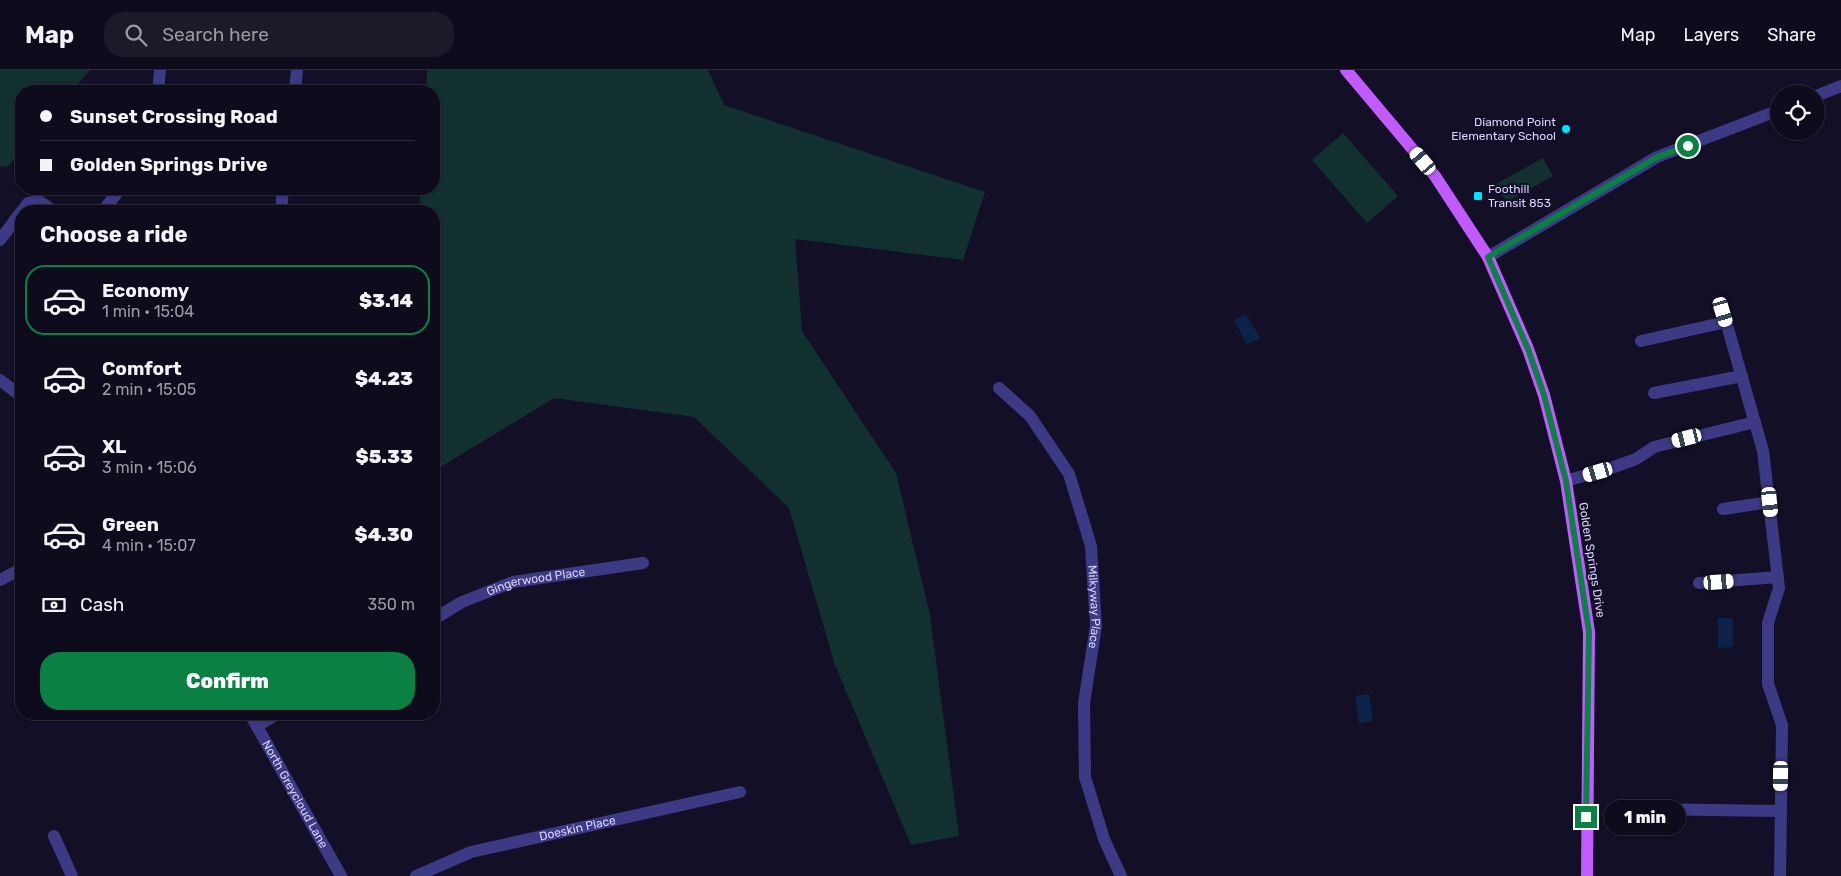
<!DOCTYPE html>
<meta charset="utf-8">
<style>
body{margin:0;font-family:Rubik,sans-serif;background:#1c1929;color:#f1f3f6;height:100vh;display:flex;flex-direction:column;font-size:19px;white-space:nowrap}
*{box-sizing:border-box;margin:0}
p{font-size:16px;color:#9b9ba3}
.icon{flex:none;width:28px;height:28px;fill:none;stroke:currentColor;stroke-width:2;stroke-linecap:round;stroke-linejoin:round}
.map{position:relative;flex:1;overflow:hidden}
.panel{position:absolute;left:15px;top:135px;width:425px;height:515px;display:flex;flex-direction:column;background:#0e0b1c;border-radius:20px;box-shadow:0 1px 4px #0004,0 0 0 1px #2e2b3b}
.panel>*{flex:none}
.hud{position:absolute;left:15px;top:15px;width:425px;height:110px;border-radius:20px;box-shadow:0 1px 4px #0004,0 0 0 1px #2e2b3b;display:grid;align-content:center;height:110px;padding:0 25px;background:#0e0b1c}
.fabs{position:absolute;left:1770px;top:15px;display:grid;gap:10px}
.fabs a{display:grid;place-items:center;width:55px;height:55px;border-radius:50%;background:#0e0b1c;box-shadow:0 1px 4px #0004,0 0 0 1px #2e2b3b;font-size:25px}
.end{position:absolute;width:22px;height:22px;margin:-11px;border:6px solid #0b8043;background:#fff;box-shadow:0 0 0 2px #fff}
.from{border-radius:50%}
.bubble{position:absolute;height:35px;border-radius:18px;background:#0e0b1c;box-shadow:0 1px 4px #0004,0 0 0 1px #2e2b3b;font-size:16px;font-weight:800;line-height:35px;text-align:center}
.car{position:absolute;width:15px;height:30px;margin:-15px -8px;border-radius:6px;box-shadow:0 0 4px 1px #0007;background:linear-gradient(#fff 24%,#345 0 40%,#fff 0 76%,#345 0 86%,#fff 0)}
.hud b{display:flex;align-items:center;gap:18px;height:48px;font-size:19px}
.hud b+b{border-top:1px solid #2e2b3b}
.hud i{width:12px;height:12px;background:#f1f3f6}
ul{padding:0;list-style:none}
li{display:flex;align-items:center;gap:15px;height:70px;margin:0 10px 8px;padding:0 15px;border:2px solid transparent;border-radius:20px}
li div{flex:1}
li b{display:block;font-size:19px}
li em{font-style:normal;font-weight:800}
li.active{border-color:#0b8043}
li>.icon{width:45px;height:45px;stroke-width:1.5}
h2{padding:0 25px;font-size:22px;line-height:60px}
.pay{display:flex;align-items:center;gap:12px;height:55px;padding:0 25px;font-size:19px}
.pay p{margin-inline-start:auto}
.primary-button{display:flex;gap:10px;margin-top:auto;padding:10px 25px}
.primary-button a{flex:1;height:58px;border-radius:20px;background:#0b8043;color:#fff;font-size:20px;font-weight:800;line-height:58px;text-align:center}
header{display:flex;align-items:center;gap:30px;box-sizing:border-box;height:70px;padding:0 25px;background:#0e0b1c;border-bottom:1px solid #2e2b3b}
header strong{font-size:24px}
nav{display:flex;gap:28px;margin-inline-start:auto;font-size:18px}
.search{width:350px;height:45px;background:#1c1929;display:flex;align-items:center;gap:12px;box-sizing:border-box;padding:0 18px;border-radius:20px;color:#9b9ba3;font-size:19px}
.map>svg:first-child{display:block}
</style>
<header>
<strong>Map</strong>
<div class="search"><svg class="icon" aria-label="search" viewBox="0 0 24 24"><circle cx="10" cy="10" r="6"/><path d="M15 15l6 6"/></svg>Search here</div>
<nav><a>Map</a><a>Layers</a><a>Share</a></nav>
</header>
<div class="map">
<svg width="1841" height="806" viewBox="0 0 1841 806">
<rect width="100%" height="100%" fill="#130f26"/>
<path fill="#12302f" d="M0 0H90L72 21H21V81L8 96 0 97Z
M427 0H708L724 35 985 122 963 190 795 169 802 261 896 403 930 545 959 766 911 775 835 595 789 438 694 347 554 328 434 401V141H419L421 119H434V21H426Z
M1343 63 1398 126 1367 153 1312 90Z
M1543 88 1553 106 1507 132 1494 115Z"/>
<path fill="#0c2248" d="M1246 244 1260 268 1247 275 1234 250Z
M1718 548H1733V577L1718 578Z
M1369 624 1373 651 1359 653 1355 626Z"/>
<g fill="none" stroke-linecap="round" stroke-linejoin="round">
<g stroke="#3d3a85" stroke-width="12">
<path d="M158 21 160 0"/>
<path d="M295 21 297 0"/>
<path d="M1816 26 1841 16"/>
<path d="M22 141 28 133 39 131 53 141"/>
<path d="M103 141 120 119"/>
<path d="M281 141 283 119"/>
<path d="M0 170 21 142"/>
<path d="M1488 187 1657 87 1779 40"/>
<path d="M1723 241 1763 381 1779 518 1768 553V614L1782 655 1780 806"/>
<path d="M1641 271 1726 252"/>
<path d="M0 310 21 326"/>
<path id="s1" d="M999 318 1030 346 1069 404 1091 476 1096 556 1084 633 1085 707 1104 769 1121 806"/>
<path d="M1654 323 1742 306"/>
<path d="M1566 411 1614 397 1636 389 1654 377 1755 352"/>
<path d="M1723 439 1770 432"/>
<path d="M0 510 21 499"/>
<path d="M1699 513 1778 507"/>
<path id="s2" d="M434 549 462 532 513 512 643 493"/>
<path id="s3" d="M250 644 341 806"/>
<path d="M257 656 277 644"/>
<path d="M1642 739 1781 741"/>
<path d="M54 766 72 806"/>
<path id="s4" d="M416 806 471 782 740 722"/>
</g>
<path stroke="#c25bff" stroke-width="12" d="M1346 0 1435 106 1488 187 1528 279 1544 325 1566 411 1589 562 1587 806"/>
</g>
<g fill="none" stroke-linecap="round" stroke-linejoin="round">
<path stroke="#0b8043" stroke-width="6" d="M1586 747 1589 562 1566 411 1544 325 1528 279 1488 187 1657 87 1688 76"/>
</g>
<g fill="#00e5ff" stroke="#130f26" stroke-width="2">
<circle cx="1566" cy="59" r="5"/>
<rect x="1473" y="121" width="10" height="10" rx="2.5"/>
</g>
<g text-anchor="middle" dominant-baseline="central" stroke-width="4" stroke-linejoin="round" paint-order="stroke">
<g font-size="12" fill="#d9d4ff" stroke="#130f26" text-anchor="end">
<text x="1556" y="52">Diamond Point<tspan x="1556" dy="14">Elementary School</tspan></text>
<text x="1488" y="119" text-anchor="start">Foothill<tspan x="1488" dy="14">Transit 853</tspan></text>
</g>
<g font-size="12" fill="#d9d4ff" stroke="#130f26">
<text transform="translate(1592 490) rotate(81)">Golden Springs Drive</text>
<text stroke="none"><textPath href="#s2" startOffset="110">Gingerwood Place</textPath></text>
<text stroke="none"><textPath href="#s1" startOffset="248">Milkyway Place</textPath></text>
<text stroke="none"><textPath href="#s3" startOffset="92">North Greycloud Lane</textPath></text>
<text stroke="none"><textPath href="#s4" startOffset="169">Doeskin Place</textPath></text>
</g>
</g>
</svg>
<div class="fabs">
<a><svg class="icon" aria-label="locate" viewBox="0 0 24 24"><circle cx="12" cy="12" r="6"/><path d="M12 2v4M12 18v4M2 12h4M18 12h4"/></svg></a>
</div>
<i class="end from" style="left:1688px;top:76px"></i>
<i class="end" style="left:1586px;top:747px"></i>
<div class="bubble" style="left:1604px;top:730px;width:82px">1 min</div>
<i class="car" style="left:1423px;top:91px;rotate:320deg"></i>
<i class="car" style="left:1723px;top:242px;rotate:163deg"></i>
<i class="car" style="left:1687px;top:368px;rotate:256deg"></i>
<i class="car" style="left:1598px;top:402px;rotate:254deg"></i>
<i class="car" style="left:1770px;top:432px;rotate:174deg"></i>
<i class="car" style="left:1719px;top:512px;rotate:86deg"></i>
<i class="car" style="left:1781px;top:706px;rotate:181deg"></i>
<div class="hud">
<b><i class="from"></i>Sunset Crossing Road</b>
<b><i></i>Golden Springs Drive</b>
</div>
<section class="panel">
<h2>Choose a ride</h2>
<ul>
<li class="active"><svg class="icon" aria-label="car" viewBox="0 0 24 24"><path d="M5 17H2v-5l4-1 3-4h7l3 4 3 1v5h-3M9 17h6M6 11h13"/><circle cx="7" cy="17" r="2"/><circle cx="17" cy="17" r="2"/></svg><div><b>Economy</b><p>1 min · 15:04</p></div><em>$3.14</em></li>
<li><svg class="icon" aria-label="car" viewBox="0 0 24 24"><path d="M5 17H2v-5l4-1 3-4h7l3 4 3 1v5h-3M9 17h6M6 11h13"/><circle cx="7" cy="17" r="2"/><circle cx="17" cy="17" r="2"/></svg><div><b>Comfort</b><p>2 min · 15:05</p></div><em>$4.23</em></li>
<li><svg class="icon" aria-label="car" viewBox="0 0 24 24"><path d="M5 17H2v-5l4-1 3-4h7l3 4 3 1v5h-3M9 17h6M6 11h13"/><circle cx="7" cy="17" r="2"/><circle cx="17" cy="17" r="2"/></svg><div><b>XL</b><p>3 min · 15:06</p></div><em>$5.33</em></li>
<li><svg class="icon" aria-label="car" viewBox="0 0 24 24"><path d="M5 17H2v-5l4-1 3-4h7l3 4 3 1v5h-3M9 17h6M6 11h13"/><circle cx="7" cy="17" r="2"/><circle cx="17" cy="17" r="2"/></svg><div><b>Green</b><p>4 min · 15:07</p></div><em>$4.30</em></li>
</ul>
<div class="pay"><svg class="icon" aria-label="cash" viewBox="0 0 24 24"><path d="M3 7h18v10H3z"/><circle cx="12" cy="12" r="2"/></svg>Cash<p>350 m</p></div>
<div class="primary-button"><a>Confirm</a></div>
</section>
</div>
